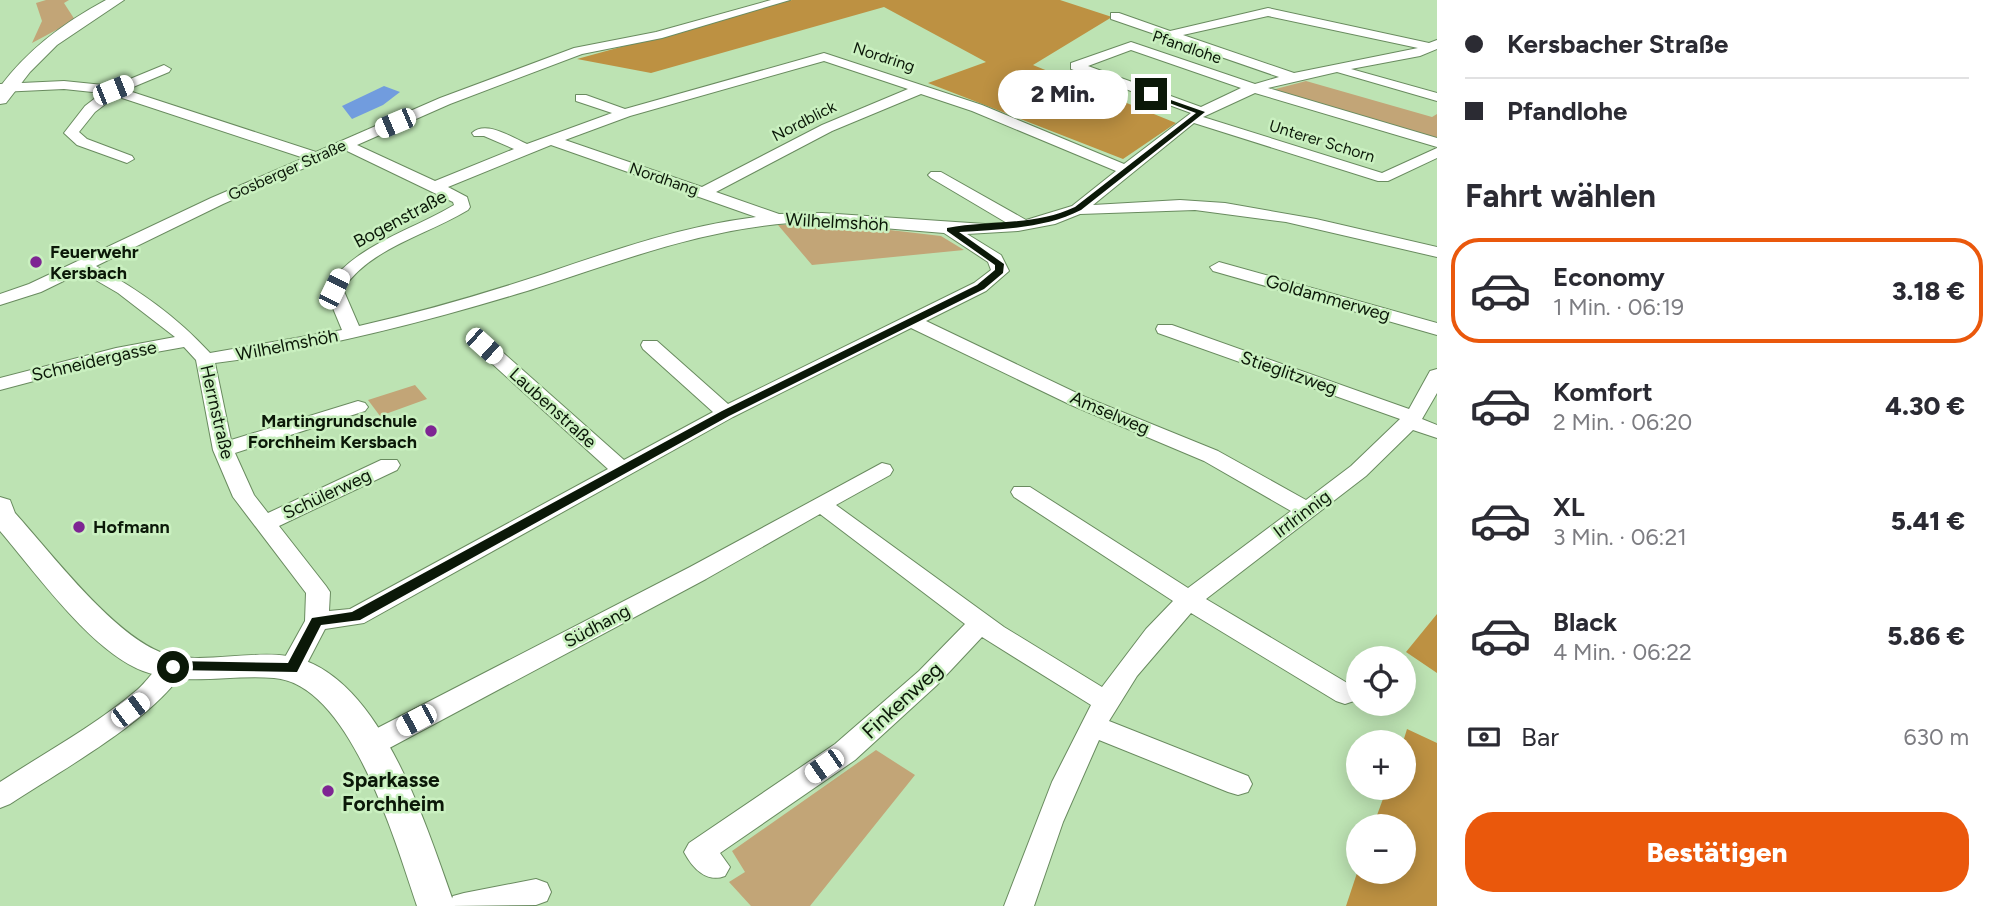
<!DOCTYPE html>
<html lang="de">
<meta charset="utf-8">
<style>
body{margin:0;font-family:Figtree,sans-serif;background:#f7f7f7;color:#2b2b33;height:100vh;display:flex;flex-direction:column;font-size:26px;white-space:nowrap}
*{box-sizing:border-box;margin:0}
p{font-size:23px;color:#7c7c81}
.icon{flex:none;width:38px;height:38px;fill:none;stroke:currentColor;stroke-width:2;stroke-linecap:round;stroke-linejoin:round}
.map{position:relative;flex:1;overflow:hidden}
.side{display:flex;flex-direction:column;background:#fff;width:560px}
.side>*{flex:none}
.guide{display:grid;align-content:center;height:154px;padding:0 28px;background:#fff}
.fabs{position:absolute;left:1346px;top:646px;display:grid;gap:14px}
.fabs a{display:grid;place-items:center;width:70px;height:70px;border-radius:50%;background:#fff;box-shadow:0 4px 18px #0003;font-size:35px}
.end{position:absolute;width:32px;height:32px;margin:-16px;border:9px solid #0b1808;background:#fff;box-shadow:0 0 0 4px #fff}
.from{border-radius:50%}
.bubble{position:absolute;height:49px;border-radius:24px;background:#fff;box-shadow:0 4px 18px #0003;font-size:23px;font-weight:800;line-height:49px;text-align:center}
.car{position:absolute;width:21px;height:42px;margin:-21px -10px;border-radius:9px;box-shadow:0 0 5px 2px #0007;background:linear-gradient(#fff 24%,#345 0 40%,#fff 0 76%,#345 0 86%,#fff 0)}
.guide b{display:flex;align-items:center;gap:24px;height:66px;font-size:26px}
.guide b+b{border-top:2px solid #e1e1e2}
.guide i{width:18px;height:18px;background:#2b2b33}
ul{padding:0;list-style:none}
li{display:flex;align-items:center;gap:21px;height:105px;margin:0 14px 10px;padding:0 14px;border:4px solid transparent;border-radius:28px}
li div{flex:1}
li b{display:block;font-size:26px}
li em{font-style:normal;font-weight:800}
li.selected{border-color:#ea580c}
li>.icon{width:63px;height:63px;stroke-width:1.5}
h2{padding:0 28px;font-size:32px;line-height:84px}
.pay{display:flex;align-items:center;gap:18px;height:77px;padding:0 28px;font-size:26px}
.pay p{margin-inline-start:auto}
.primary-button{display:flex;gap:14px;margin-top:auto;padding:14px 28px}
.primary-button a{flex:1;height:80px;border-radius:28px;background:#ea580c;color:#fff;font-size:28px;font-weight:800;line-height:80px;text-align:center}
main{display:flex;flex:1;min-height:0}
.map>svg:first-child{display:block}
</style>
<main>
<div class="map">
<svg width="1437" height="906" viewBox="0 0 1437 906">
<rect width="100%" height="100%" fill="#bde3b3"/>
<path fill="#c2a577" d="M46 0H69L64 3 75 20 32 43 42 21 36 3Z
M1306 81 1432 117 1437 114V140L1268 91Z
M830 223 941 236 964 250 812 265 778 225Z
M415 385 427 399 380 416 368 400Z
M876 750 915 775 810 906H751L729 882 745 872 732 851Z"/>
<path fill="#bd9142" d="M792 0H1060L1112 17 1033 65 1176 123 1123 159 928 83 986 62 884 7 651 73 577 59Z
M1437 614V673L1406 652Z
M1407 729 1437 743V906H1346L1358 870 1404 872V826H1373L1387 788H1404L1403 742Z"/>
<path fill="#719cde" d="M384 86 400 92 383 105 352 119 342 106Z"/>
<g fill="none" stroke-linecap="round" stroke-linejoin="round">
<g stroke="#698b5f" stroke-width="2">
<path id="minor" d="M771 0H790L662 38 582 54 450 104 357 145 435 181 514 149 484 136H474L472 133C486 120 511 137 527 144L612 113 576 101V95H586L625 109 824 53 982 105 1124 164 1191 113 1071 69V63L1131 42 1255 84 1279 77 1111 19V13H1119L1170 31 1268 8 1429 43 1437 40V49L1420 56 1351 69 1437 93V101L1337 72 1268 88 1437 138V147L1255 93 1203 117 1382 173 1437 148V158L1388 181H1378L1194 123 1093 205 1180 200 1225 203 1316 219 1437 247V257L1286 222 1195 210 1080 214 1055 224 1018 231 967 234 1001 255 1009 271 986 291 926 321 1085 397 1218 451 1306 500 1351 466 1400 419 1158 333 1156 329 1158 325H1172L1409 409 1430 371 1437 369V393L1422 419 1437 425V438L1413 430 1366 476 1206 599 1354 687 1358 694 1354 701 1345 704 1336 701 1191 613 1137 676 1109 721 1248 776 1252 784 1248 792 1238 795 1228 792 1099 740 1063 822 1034 906H1004L1052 782 1091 705 982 637 937 685 855 760 720 853 730 867 725 876C707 883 693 869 684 852L689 843 835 744 919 671 965 624 820 514 706 579 380 753 370 756 360 753 357 745 360 737 690 567 882 463 890 465 893 470 890 475 836 505 1004 627 1102 687 1146 629 1173 601 1014 497 1011 492 1014 487H1030L1188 588 1291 511 1204 461 1071 405 911 328 733 417 364 623 325 629 301 675 292 677 283 675 279 668 305 621 306 593 233 497 213 450 196 360 184 347 117 359 0 390V378L116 348 175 337 118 293 82 272 41 292 0 305V294L29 284 211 198 304 158 116 96 95 112 79 132 87 139 132 156 134 159 127 163 77 145 64 133 85 106 102 93 64 89 0 92V84L64 81 113 86 164 65 171 69 169 72 126 90 316 152 440 98 574 48 656 32ZM1268 16 1418 48 1294 73 1183 35ZM1131 50 1241 88 1201 107 1088 66ZM824 61 908 89 822 125 702 187 565 140 630 116ZM921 94 972 111 1116 171 1072 206 1026 220 941 172H931L928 175 931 178 1007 223 985 224 822 213 779 214 716 192 832 131ZM551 145 756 217C683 226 614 250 544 274 483 294 421 312 359 326L343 289C370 248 427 235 468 210L470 207 467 197 448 187ZM345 150 453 202 454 205C409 232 356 244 325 289L342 330 210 353C176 316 140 291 96 266L223 204ZM790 223H822L944 233 988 262 991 270 974 283 728 404 657 341H643L641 345 643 349 713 412 624 460 491 342H477L475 346 477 350 608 469 350 609 329 611 330 592 326 586 279 526 397 470 400 465 397 460H381L268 513 254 495 235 453 365 411 368 407 365 403 358 401 231 440 215 363C321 349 425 322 527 291 615 263 698 230 790 223Z
M1219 262 1437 323V335L1213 271 1210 267Z
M173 658 182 660 186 667C157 718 60 771 10 804L0 808V782C46 752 96 725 137 690 150 679 157 663 173 658Z
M536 879 547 883 551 892 547 901 536 905 449 906 453 896 464 893Z"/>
</g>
<g stroke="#698b5f" stroke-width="2">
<path id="major" d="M106 0H124L57 45 30 72 6 103 0 104V87C28 49 65 22 106 0Z
M0 497 10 500 15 513C52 554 110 631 160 652 196 666 248 650 287 656 381 670 427 830 455 906H417C396 845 351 684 274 678 230 674 186 687 143 671 91 651 36 573 0 531Z"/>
</g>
<use href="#minor" fill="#fff" fill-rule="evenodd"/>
<use href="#major" fill="#fff" fill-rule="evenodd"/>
</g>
<path fill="#0b1808" d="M1148 92 1205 112 1081 210C1044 229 999 229 959 232L1004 264 1003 273 984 289 729 416 360 620 321 625 297 672 169 670V663L173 661 288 663 312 618 352 612 722 411 977 285 995 270V265L947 231V228C990 220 1035 226 1075 207L1196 113 1148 95Z"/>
<g fill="#7e2593" stroke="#caf0c0" stroke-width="2.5">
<circle cx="36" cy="262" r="7"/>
<circle cx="431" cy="431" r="7"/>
<circle cx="79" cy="527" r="7"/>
<circle cx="328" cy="791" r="7"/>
</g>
<g text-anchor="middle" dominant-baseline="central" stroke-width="5" stroke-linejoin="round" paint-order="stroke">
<g font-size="16" fill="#0b1808" stroke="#caf0c0">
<text transform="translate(1187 47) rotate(19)">Pfandlohe</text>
<text transform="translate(884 57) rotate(18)">Nordring</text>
<text transform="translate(804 121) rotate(-27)">Nordblick</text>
<text transform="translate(1322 141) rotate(17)">Unterer Schorn</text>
<text transform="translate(287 170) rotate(-24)">Gosberger Straße</text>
<text transform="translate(664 179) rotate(19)">Nordhang</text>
</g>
<g font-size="18" fill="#0b1808" stroke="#caf0c0">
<text transform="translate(400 219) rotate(-28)">Bogenstraße</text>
<text transform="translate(837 222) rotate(3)">Wilhelmshöh</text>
<text transform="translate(1328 298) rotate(16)">Goldammerweg</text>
<text transform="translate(287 345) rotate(-11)">Wilhelmshöh</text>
<text transform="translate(94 361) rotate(-13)">Schneidergasse</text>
<text transform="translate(1289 373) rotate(19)">Stieglitzweg</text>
<text transform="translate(553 408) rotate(42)">Laubenstraße</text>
<text transform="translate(217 412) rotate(77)">Herrnstraße</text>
<text transform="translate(1110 413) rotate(23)">Amselweg</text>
<text transform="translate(327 494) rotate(-25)">Schülerweg</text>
<text transform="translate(1302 514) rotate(-37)">Irrlrinnig</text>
<text transform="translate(597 626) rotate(-28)">Südhang</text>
</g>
<g font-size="18" font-weight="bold" fill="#0b1808" stroke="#caf0c0" text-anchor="start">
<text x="50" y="252">Feuerwehr<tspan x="50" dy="21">Kersbach</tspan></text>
<text x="417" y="421" text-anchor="end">Martingrundschule<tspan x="417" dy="21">Forchheim Kersbach</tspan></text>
<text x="93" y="527">Hofmann</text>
</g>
<g font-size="21" fill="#0b1808" stroke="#caf0c0">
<text transform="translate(902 700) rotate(-43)">Finkenweg</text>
</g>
<g font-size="21" font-weight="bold" fill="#0b1808" stroke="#caf0c0" text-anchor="start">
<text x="342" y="779">Sparkasse<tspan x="342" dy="24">Forchheim</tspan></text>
</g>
</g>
</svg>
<div class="fabs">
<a><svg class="icon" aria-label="locate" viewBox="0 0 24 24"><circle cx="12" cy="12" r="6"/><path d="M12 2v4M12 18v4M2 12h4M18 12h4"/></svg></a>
<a>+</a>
<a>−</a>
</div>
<i class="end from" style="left:173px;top:667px"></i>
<i class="end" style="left:1151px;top:94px"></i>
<div class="bubble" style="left:998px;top:70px;width:130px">2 Min.</div>
<i class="car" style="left:113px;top:90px;rotate:68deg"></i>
<i class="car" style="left:395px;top:123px;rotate:247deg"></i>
<i class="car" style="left:334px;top:289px;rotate:26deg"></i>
<i class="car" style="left:484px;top:346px;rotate:132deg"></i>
<i class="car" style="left:130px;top:710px;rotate:53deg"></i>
<i class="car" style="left:416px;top:720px;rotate:242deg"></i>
<i class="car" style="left:824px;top:766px;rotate:235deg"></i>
</div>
<section class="side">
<div class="guide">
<b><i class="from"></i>Kersbacher Straße</b>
<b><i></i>Pfandlohe</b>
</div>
<h2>Fahrt wählen</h2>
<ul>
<li class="selected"><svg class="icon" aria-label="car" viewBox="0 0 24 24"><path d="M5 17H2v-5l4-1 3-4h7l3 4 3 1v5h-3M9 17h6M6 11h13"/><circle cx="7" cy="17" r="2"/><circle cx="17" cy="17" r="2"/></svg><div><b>Economy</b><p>1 Min. · 06:19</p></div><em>3.18 €</em></li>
<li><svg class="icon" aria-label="car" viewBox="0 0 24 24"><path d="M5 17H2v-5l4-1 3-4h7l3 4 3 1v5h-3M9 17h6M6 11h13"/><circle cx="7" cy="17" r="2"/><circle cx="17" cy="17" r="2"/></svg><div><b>Komfort</b><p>2 Min. · 06:20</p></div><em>4.30 €</em></li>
<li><svg class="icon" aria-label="car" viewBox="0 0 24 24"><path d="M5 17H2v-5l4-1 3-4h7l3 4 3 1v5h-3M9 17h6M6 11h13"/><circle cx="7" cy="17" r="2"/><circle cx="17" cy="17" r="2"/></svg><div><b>XL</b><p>3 Min. · 06:21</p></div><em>5.41 €</em></li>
<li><svg class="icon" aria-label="car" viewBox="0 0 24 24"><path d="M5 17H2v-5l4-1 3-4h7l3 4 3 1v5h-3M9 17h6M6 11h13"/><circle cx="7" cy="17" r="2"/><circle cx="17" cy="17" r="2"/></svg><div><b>Black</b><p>4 Min. · 06:22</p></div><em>5.86 €</em></li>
</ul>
<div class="pay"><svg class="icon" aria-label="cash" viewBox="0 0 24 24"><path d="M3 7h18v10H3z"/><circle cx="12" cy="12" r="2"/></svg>Bar<p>630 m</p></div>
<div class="primary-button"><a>Bestätigen</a></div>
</section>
</main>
